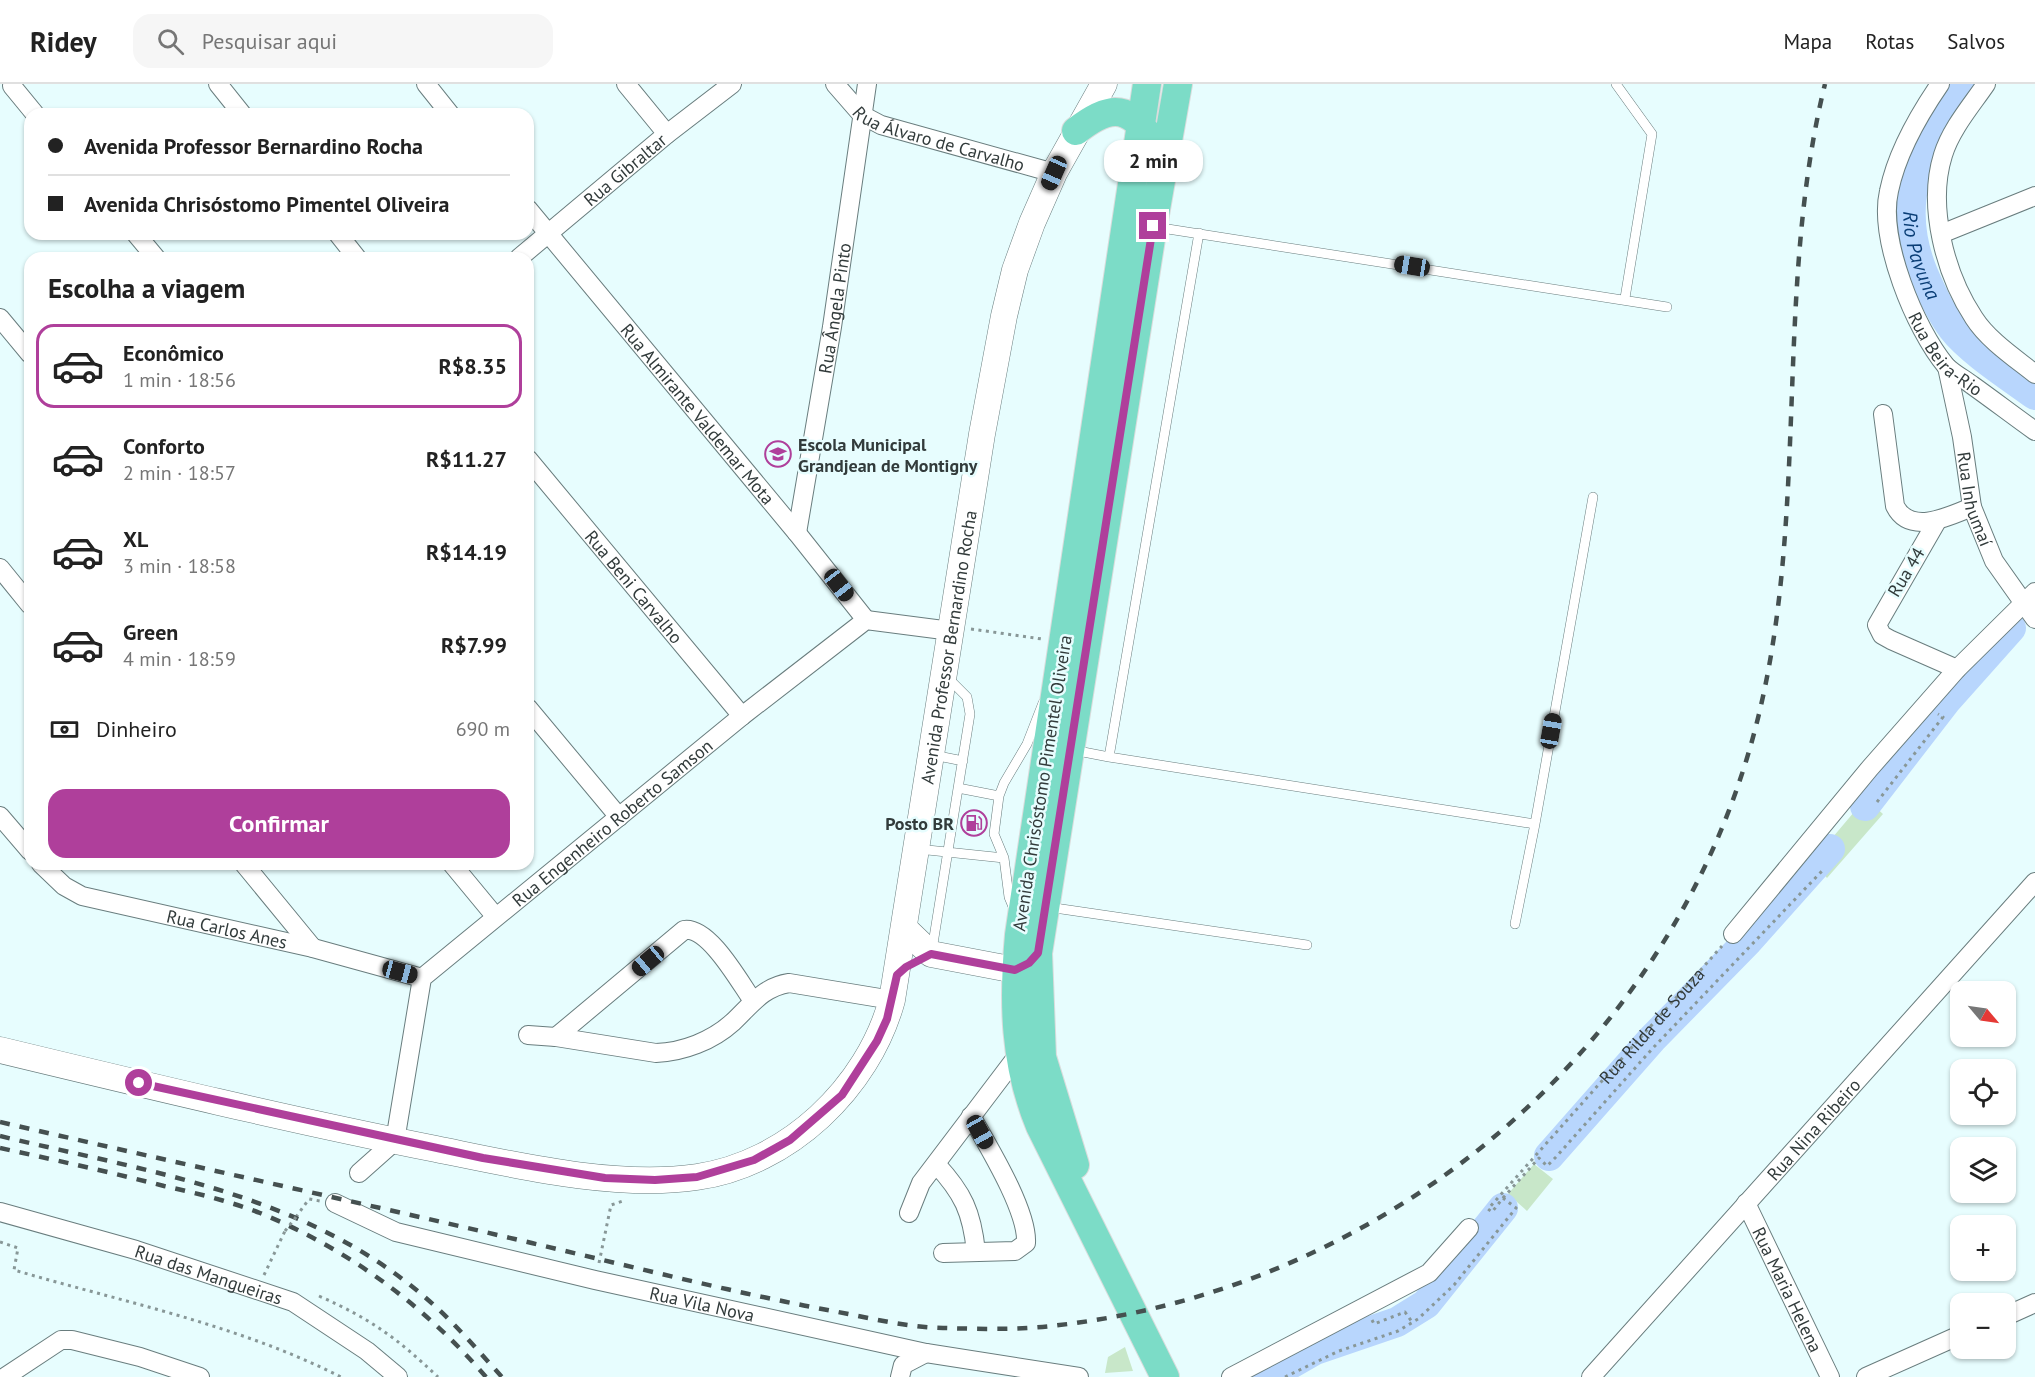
<!DOCTYPE html>
<html lang="pt">
<meta charset="utf-8">
<style>
body{margin:0;font-family:"PT Sans",sans-serif;background:#f6f6f6;color:#222;height:100vh;display:flex;flex-direction:column;font-size:22px;white-space:nowrap}
*{box-sizing:border-box;margin:0}
p{font-size:20px;color:#767676}
.icon{flex:none;width:33px;height:33px;fill:none;stroke:currentColor;stroke-width:2;stroke-linecap:round;stroke-linejoin:round}
.map{position:relative;flex:1;overflow:hidden}
.sheet{position:absolute;left:24px;top:168px;width:510px;height:618px;display:flex;flex-direction:column;background:#fff;border-radius:18px;box-shadow:0 2px 4px #0004}
.sheet>*{flex:none}
.banner{position:absolute;left:24px;top:24px;width:510px;height:132px;border-radius:18px;box-shadow:0 2px 4px #0004;display:grid;align-content:center;height:132px;padding:0 24px;background:#fff}
.needle{width:39px;rotate:119deg}
.controls{position:absolute;left:1950px;top:897px;display:grid;gap:12px}
.controls a{display:grid;place-items:center;width:66px;height:66px;border-radius:12px;background:#fff;box-shadow:0 2px 4px #0004;font-size:30px}
.end{position:absolute;width:27px;height:27px;margin:-14px;border:8px solid #af3f9b;background:#fff;box-shadow:0 0 0 3px #fff}
.from{border-radius:50%}
.bubble{position:absolute;height:42px;border-radius:18px;background:#fff;box-shadow:0 2px 4px #0004;font-size:20px;font-weight:600;line-height:42px;text-align:center}
.car{position:absolute;width:18px;height:36px;margin:-18px -9px;border-radius:8px;box-shadow:0 0 4px 2px #0007;background:linear-gradient(#222 24%,#8ab4d8 0 40%,#222 0 76%,#8ab4d8 0 86%,#222 0)}
.banner b{display:flex;align-items:center;gap:21px;height:57px;font-size:22px}
.banner b+b{border-top:2px solid #e0e0e0}
.banner i{width:15px;height:15px;background:#222}
ul{padding:0;list-style:none}
li{display:flex;align-items:center;gap:18px;height:84px;margin:0 12px 9px;padding:0 12px;border:3px solid transparent;border-radius:18px}
li div{flex:1}
li b{display:block;font-size:22px}
li em{font-style:normal;font-weight:600}
li.on{border-color:#af3f9b}
li>.icon{width:54px;height:54px;stroke-width:1.5}
h2{padding:0 24px;font-size:27px;line-height:72px}
.pay{display:flex;align-items:center;gap:15px;height:66px;padding:0 24px;font-size:22px}
.pay p{margin-inline-start:auto}
.button{display:flex;gap:12px;margin-top:auto;padding:12px 24px}
.button a{flex:1;height:69px;border-radius:18px;background:#af3f9b;color:#fff;font-size:24px;font-weight:600;line-height:69px;text-align:center}
header{display:flex;align-items:center;gap:36px;box-sizing:border-box;height:84px;padding:0 30px;background:#fff;border-bottom:2px solid #e0e0e0}
header strong{font-size:28px}
nav{display:flex;gap:33px;margin-inline-start:auto;font-size:21px}
.search{width:420px;height:54px;background:#f6f6f6;display:flex;align-items:center;gap:15px;box-sizing:border-box;padding:0 21px;border-radius:18px;color:#767676;font-size:22px}
.map>svg:first-child{display:block}
</style>
<header>
<strong>Ridey</strong>
<div class="search"><svg class="icon" aria-label="search" viewBox="0 0 24 24"><circle cx="10" cy="10" r="6"/><path d="M15 15l6 6"/></svg>Pesquisar aqui</div>
<nav><a>Mapa</a><a>Rotas</a><a>Salvos</a></nav>
</header>
<div class="map">
<svg width="2035" height="1293" viewBox="0 0 2035 1293">
<rect width="100%" height="100%" fill="#e7fdfe"/>
<path fill="#c8e7c9" d="M1860 721 1867 727 1873 721 1883 730 1827 794 1819 785 1834 766 1827 760Z
M1534 1080 1553 1095 1527 1127 1508 1110Z
M1125 1263 1133 1287 1105 1289 1108 1273Z"/>
<g fill="none" stroke-linecap="round" stroke-linejoin="round">
<g stroke="#b8d6fd" stroke-width="30">
<path id="s1" d="M1965 0C1923 63 1892 113 1923 189 1931 208 1941 229 1953 245 1970 267 2012 294 2035 311"/>
<path d="M1865 722 1946 617 2011 544"/>
<path d="M1549 1072 1652 955 1747 858 1830 765"/>
<path d="M1268 1293 1315 1266 1397 1238 1426 1220 1503 1124"/>
</g>
<g stroke="#697d7e" stroke-width="10">
<path id="service" d="M1616 0 1652 50 1625 214
M1155 143 1667 223
M1073 666 1109 673 1199 149
M933 671 963 677
M1109 673 1535 740 1593 413
M958 704 999 712
M918 765 1004 774
M1048 823 1307 861
M1014 825 1009 813 1004 774 994 750 999 712 1004 699 1027 660 1043 619
M1515 840 1535 740
M932 866 970 630 967 613 946 592"/>
</g>
<g stroke="#697d7e" stroke-width="20">
<g id="minor">
<path d="M218 0 242 30"/>
<path d="M426 0 450 30"/>
<path d="M626 0 667 50"/>
<path id="s3" d="M835 0 862 31 881 41 1054 89"/>
<path id="s4" d="M1940 0C1918 32 1897 68 1889 107 1878 155 1915 245 1946 282 1953 289 1964 295 1972 301 1993 316 2014 332 2035 347"/>
<path d="M1986 0C1971 22 1951 45 1943 71 1927 122 1945 190 1974 234 1988 256 2015 274 2035 290"/>
<path d="M12 2 35 30"/>
<path id="s5" d="M528 125 797 449 866 536"/>
<path d="M136 150 156 174"/>
<path d="M338 150 357 174"/>
<path d="M1941 150 2035 112"/>
<path id="s6" d="M519 174 667 50 732 0"/>
<path d="M0 234 30 270"/>
<path id="s7" d="M1947 283 1962 353 1972 423 1994 477 2035 535"/>
<path d="M1883 330 1895 422C1910 452 1950 432 1972 423"/>
<path id="s8" d="M528 375 742 632"/>
<path d="M1937 437 1877 541 1882 551 1891 556 1957 585"/>
<path id="s9" d="M797 449 832 243 867 0"/>
<path d="M0 484 30 521"/>
<path d="M528 624 619 733"/>
<path d="M0 732 30 767"/>
<path id="s10" d="M41 780 64 802 82 812 313 864 422 894"/>
<path d="M244 780 313 864"/>
<path d="M452 780 495 832"/>
<path d="M1733 850 1870 684 1957 585 2035 508"/>
<path d="M528 951 556 953 656 969C683 968 712 957 733 938 751 921 763 903 789 899L892 916"/>
<path d="M556 953 684 846C709 842 740 899 753 917"/>
<path d="M936 1080C963 1109 972 1128 976 1168"/>
<path id="s11" d="M359 1089 395 1057 422 894 742 632 866 536 951 547"/>
<path id="s12" d="M335 1119 396 1148 595 1196 926 1269 1079 1293"/>
<path id="s13" d="M1746 1119 1830 1293"/>
<path id="s14" d="M0 1128 136 1166 293 1218 367 1267 398 1293"/>
<path d="M909 1129 921 1099 1018 971"/>
<path d="M943 1169 1015 1167 1026 1159C1028 1127 988 1062 971 1032"/>
<path d="M2006 1232 2035 1219"/>
<path d="M5 1293 61 1256H72L140 1273 200 1293"/>
<path d="M900 1293 903 1281 926 1269"/>
<path d="M1231 1293 1429 1189 1469 1144"/>
<path id="s15" d="M1591 1293 2035 798"/>
<path d="M1866 1293 1960 1251"/>
</g>
</g>
<g stroke="#697d7e" stroke-width="27">
<g id="secondary">
<path d="M905 845 931 870 1015 886 1033 874"/>
<path id="s16" d="M0 966C145 1001 290 1036 436 1065 515 1081 616 1105 697 1093 788 1080 868 1004 892 916L982 350 1004 232 1015 186 1032 139 1054 89 1104 0"/>
</g>
</g>
<g stroke="#dadcdc" stroke-width="30">
<path id="primary" d="M1147 0 1019 851C1013 917 1014 980 1040 1042L1165 1293
M1076 47C1105 24 1127 17 1150 54
M1075 1081 1042 973 1038 869 1153 142 1178 0"/>
</g>
<g stroke="#889797" stroke-width="3" stroke-dasharray="3 4.5" stroke-linecap="butt">
<path d="M971 545 1042 555"/>
<path d="M1877 718 1943 633 1938 630"/>
<path d="M1503 1114 1539 1074 1547 1082 1556 1073 1652 965 1822 787"/>
<path d="M296 1133 309 1115 320 1117"/>
<path d="M0 1158 18 1164 14 1186C123 1218 239 1241 341 1293"/>
<path d="M599 1179 611 1121 623 1117"/>
<path d="M264 1191 285 1147"/>
<path d="M319 1212C371 1235 397 1254 438 1293"/>
<path d="M1372 1236 1374 1240 1405 1228 1412 1238"/>
<path id="s2" d="M1285 1293 1339 1267 1398 1247 1418 1235 1454 1201 1516 1124 1503 1114 1492 1128 1488 1125 1722 862"/>
</g>
<use href="#service" stroke="#fff" stroke-width="9"/>
<use href="#minor" stroke="#fff" stroke-width="18"/>
<use href="#secondary" stroke="#fff" stroke-width="26"/>
<use href="#primary" stroke="#7cdcc7" stroke-width="28"/>
<path stroke="#455050" stroke-width="4.5" stroke-dasharray="10 10" stroke-linecap="butt" d="M0 1038C186 1081 372 1121 557 1165 645 1186 733 1208 822 1225 862 1232 902 1243 943 1244 978 1245 1016 1246 1051 1242 1372 1208 1653 983 1747 674 1814 455 1771 219 1825 0
M0 1052C154 1089 314 1111 436 1223 460 1245 481 1270 502 1293
M0 1064C55 1076 110 1088 164 1102 196 1109 229 1117 260 1129 348 1165 424 1221 486 1293"/>
<path stroke="#889797" stroke-width="3" stroke-dasharray="3 4.5" stroke-linecap="butt" d="M285 1147 296 1133"/>
</g>
<g fill="none" stroke-linecap="round" stroke-linejoin="round">
<path stroke="#af3f9b" stroke-width="8" d="M139 999 483 1074 605 1094 655 1096 697 1093 754 1076 790 1056 842 1011 877 957 887 935 897 891 906 883 931 870 1015 886 1029 879 1038 869 1153 142"/>
</g>
<defs>
<g id="school-ring" transform="scale(1.35)"><circle r="9.5" fill="#e7fdfe" stroke="#af3f9b" stroke-width="1.5"/><path d="M0-5L7-2L0 1L-7-2ZM-4 1L0 2.5L4 1V4Q0 6-4 4Z" fill="#af3f9b"/></g>
<g id="fuel-ring" transform="scale(1.35)"><circle r="9.5" fill="#e7fdfe" stroke="#af3f9b" stroke-width="1.5"/><path d="M-5.5-6h7V0h2V4h1.3V-2.5L3-4.5l.8-.8L6-3V5H2.5V1h-1V6h-7ZM-4.2-4.7v3.2H.2V-4.7Z" fill="#af3f9b"/></g>
</defs>
<g fill-rule="evenodd">
<use href="#school-ring" x="778" y="370"/>
<use href="#fuel-ring" x="974" y="739"/>
</g>
<g text-anchor="middle" dominant-baseline="central" stroke-width="5" stroke-linejoin="round" paint-order="stroke">
<g font-size="18" fill="#323b3b" stroke="#e7fdfe">
<text stroke="none"><textPath href="#s3" startOffset="122">Rua Álvaro de Carvalho</textPath></text>
<text stroke="none"><textPath href="#s6" startOffset="138">Rua Gibraltar</textPath></text>
<text stroke="none"><textPath href="#s9" startOffset="228">Rua Ângela Pinto</textPath></text>
<text stroke="none"><textPath href="#s4" startOffset="298">Rua Beira-Rio</textPath></text>
<text stroke="none"><textPath href="#s5" startOffset="266">Rua Almirante Valdemar Mota</textPath></text>
<text stroke="none"><textPath href="#s7" startOffset="135">Rua Inhumaí</textPath></text>
<text transform="translate(1906 488) rotate(-59)">Rua 44</text>
<text stroke="none"><textPath href="#s8" startOffset="166">Rua Beni Carvalho</textPath></text>
<text stroke="none"><textPath href="#s16" startOffset="1346">Avenida Professor Bernardino Rocha</textPath></text>
<text transform="translate(1042 699) rotate(-81)">Avenida Chrisóstomo Pimentel Oliveira</text>
<text stroke="none"><textPath href="#s11" startOffset="459">Rua Engenheiro Roberto Samson</textPath></text>
<text stroke="none"><textPath href="#s10" startOffset="201">Rua Carlos Anes</textPath></text>
<text stroke="none"><textPath href="#s2" startOffset="579">Rua Rilda de Souza</textPath></text>
<text stroke="none"><textPath href="#s15" startOffset="333">Rua Nina Ribeiro</textPath></text>
<text stroke="none"><textPath href="#s14" startOffset="218">Rua das Mangueiras</textPath></text>
<text stroke="none"><textPath href="#s13" startOffset="96">Rua Maria Helena</textPath></text>
<text stroke="none"><textPath href="#s12" startOffset="382">Rua Vila Nova</textPath></text>
</g>
<g font-size="18" font-weight="bold" fill="#323b3b" stroke="#e7fdfe" text-anchor="start">
<text x="798" y="360">Escola Municipal<tspan x="798" dy="21">Grandjean de Montigny</tspan></text>
<text x="954" y="739" text-anchor="end">Posto BR</text>
</g>
<g font-size="20" font-style="italic" fill="#0a3e76" stroke="#e7fdfe">
<text stroke="none"><textPath href="#s1" startOffset="186">Rio Pavuna</textPath></text>
</g>
</g>
</svg>
<div class="controls">
<a><svg class="needle" viewBox="-14 -14 28 28"><path d="M0-13l5 13h-10z" fill="#e53935"/><path d="M0 13l5-13h-10z" fill="#767676"/></svg></a>
<a><svg class="icon" aria-label="locate" viewBox="0 0 24 24"><circle cx="12" cy="12" r="6"/><path d="M12 2v4M12 18v4M2 12h4M18 12h4"/></svg></a>
<a><svg class="icon" aria-label="layers" viewBox="0 0 24 24"><path d="M12 4l9 5-9 5-9-5zM3 14l9 5 9-5"/></svg></a>
<a>+</a>
<a>−</a>
</div>
<i class="end from" style="left:139px;top:999px"></i>
<i class="end" style="left:1153px;top:142px"></i>
<div class="bubble" style="left:1104px;top:56px;width:99px">2 min</div>
<i class="car" style="left:1054px;top:89px;rotate:204deg"></i>
<i class="car" style="left:1412px;top:182px;rotate:279deg"></i>
<i class="car" style="left:839px;top:501px;rotate:142deg"></i>
<i class="car" style="left:1551px;top:647px;rotate:10deg"></i>
<i class="car" style="left:648px;top:877px;rotate:230deg"></i>
<i class="car" style="left:400px;top:888px;rotate:105deg"></i>
<i class="car" style="left:980px;top:1048px;rotate:151deg"></i>
<div class="banner">
<b><i class="from"></i>Avenida Professor Bernardino Rocha</b>
<b><i></i>Avenida Chrisóstomo Pimentel Oliveira</b>
</div>
<section class="sheet">
<h2>Escolha a viagem</h2>
<ul>
<li class="on"><svg class="icon" aria-label="car" viewBox="0 0 24 24"><path d="M5 17H2v-5l4-1 3-4h7l3 4 3 1v5h-3M9 17h6M6 11h13"/><circle cx="7" cy="17" r="2"/><circle cx="17" cy="17" r="2"/></svg><div><b>Econômico</b><p>1 min · 18:56</p></div><em>R$8.35</em></li>
<li><svg class="icon" aria-label="car" viewBox="0 0 24 24"><path d="M5 17H2v-5l4-1 3-4h7l3 4 3 1v5h-3M9 17h6M6 11h13"/><circle cx="7" cy="17" r="2"/><circle cx="17" cy="17" r="2"/></svg><div><b>Conforto</b><p>2 min · 18:57</p></div><em>R$11.27</em></li>
<li><svg class="icon" aria-label="car" viewBox="0 0 24 24"><path d="M5 17H2v-5l4-1 3-4h7l3 4 3 1v5h-3M9 17h6M6 11h13"/><circle cx="7" cy="17" r="2"/><circle cx="17" cy="17" r="2"/></svg><div><b>XL</b><p>3 min · 18:58</p></div><em>R$14.19</em></li>
<li><svg class="icon" aria-label="car" viewBox="0 0 24 24"><path d="M5 17H2v-5l4-1 3-4h7l3 4 3 1v5h-3M9 17h6M6 11h13"/><circle cx="7" cy="17" r="2"/><circle cx="17" cy="17" r="2"/></svg><div><b>Green</b><p>4 min · 18:59</p></div><em>R$7.99</em></li>
</ul>
<div class="pay"><svg class="icon" aria-label="cash" viewBox="0 0 24 24"><path d="M3 7h18v10H3z"/><circle cx="12" cy="12" r="2"/></svg>Dinheiro<p>690 m</p></div>
<div class="button"><a>Confirmar</a></div>
</section>
</div>
